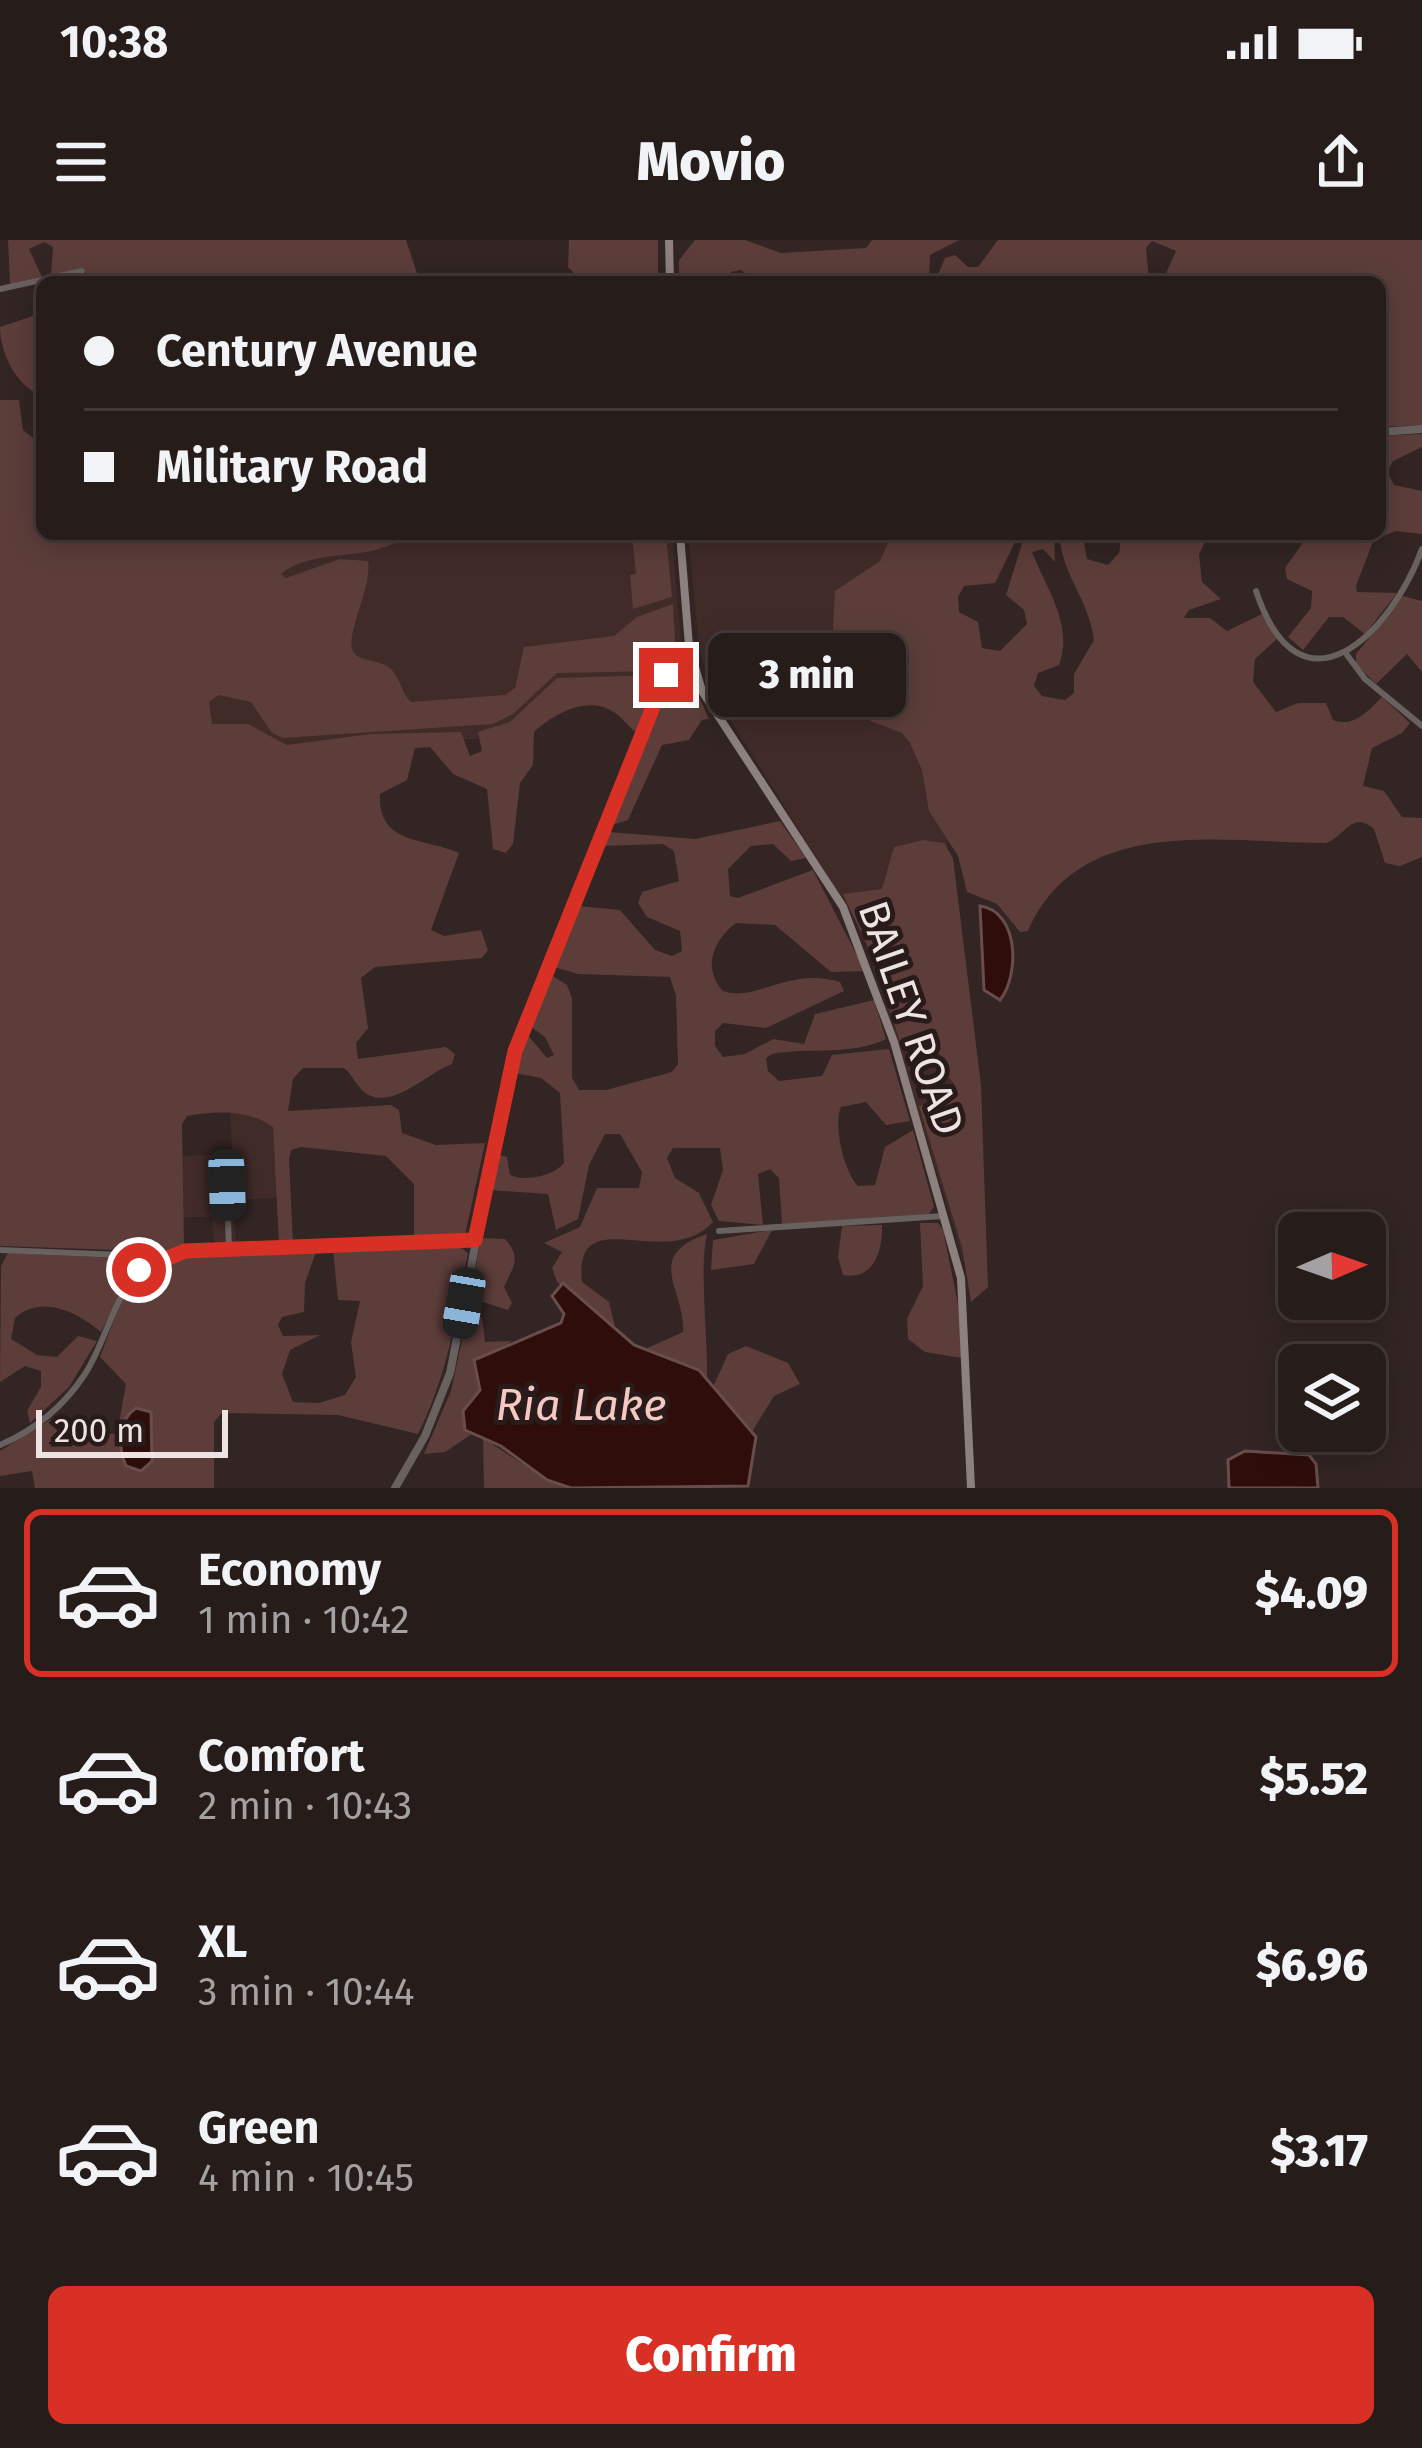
<!DOCTYPE html>
<meta charset="utf-8">
<style>
body{margin:0;font-family:"Fira Sans",sans-serif;background:#322927;color:#f1f3f6;height:100vh;display:flex;flex-direction:column;font-size:45px;white-space:nowrap}
*{box-sizing:border-box;margin:0}
p{font-size:39px;color:#a4a1a2}
.icon{flex:none;width:66px;height:66px;fill:none;stroke:currentColor;stroke-width:2;stroke-linecap:round;stroke-linejoin:round}
.map{position:relative;height:1248px;overflow:hidden}
.details{display:flex;flex-direction:column;background:#261c1a;flex:1}
.details>*{flex:none}
.banner{position:absolute;left:36px;top:36px;width:1350px;height:264px;border-radius:18px;box-shadow:0 6px 30px #0003,0 0 0 3px #423a39;display:grid;align-content:center;height:264px;padding:0 48px;background:#261c1a}
.needle{width:78px;rotate:88deg}
.controls{position:absolute;left:1278px;top:972px;display:grid;gap:24px}
.controls a{display:grid;place-items:center;width:108px;height:108px;border-radius:18px;background:#261c1a;box-shadow:0 6px 30px #0003,0 0 0 3px #423a39;font-size:60px}
.scale{position:absolute;left:36px;bottom:30px;width:192px;box-sizing:border-box;padding-left:12px;border:6px solid #ede3e2;border-top:0;font-size:33px;line-height:42px;white-space:nowrap;color:#ede3e2;-webkit-text-stroke:9px #281b19;paint-order:stroke}
.end{position:absolute;width:54px;height:54px;margin:-27px;border:15px solid #d93025;background:#fff;box-shadow:0 0 0 6px #fff}
.from{border-radius:50%}
.bubble{position:absolute;height:84px;border-radius:18px;background:#261c1a;box-shadow:0 6px 30px #0003,0 0 0 3px #423a39;font-size:39px;font-weight:800;line-height:84px;text-align:center}
.car{position:absolute;width:36px;height:72px;margin:-36px -18px;border-radius:15px;box-shadow:0 0 9px 3px #0007;background:linear-gradient(#222 24%,#8ab4d8 0 40%,#222 0 76%,#8ab4d8 0 86%,#222 0)}
.banner b{display:flex;align-items:center;gap:42px;height:114px;font-size:45px}
.banner b+b{border-top:3px solid #423a39}
.banner i{width:30px;height:30px;background:#f1f3f6}
ul{padding:21px 0 0;list-style:none}
li{display:flex;align-items:center;gap:36px;height:168px;margin:0 24px 18px;padding:0 24px;border:6px solid transparent;border-radius:18px}
li div{flex:1}
li b{display:block;font-size:45px}
li em{font-style:normal;font-weight:800}
li.active{border-color:#d93025}
li>.icon{width:108px;height:108px;stroke-width:1.5}
.cta{display:flex;gap:24px;margin-top:auto;padding:24px 48px}
.cta a{flex:1;height:138px;border-radius:18px;background:#d93025;color:#fff;font-size:48px;font-weight:800;line-height:138px;text-align:center}
.status{display:flex;justify-content:space-between;align-items:center;height:84px;padding:0 60px;background:#261c1a;direction:ltr}
.status svg{height:33px;fill:currentColor}
header{display:flex;justify-content:space-between;align-items:center;height:156px;padding:0 48px;background:#261c1a;font-size:54px;font-weight:800}
.map>svg:first-child{display:block}
</style>
<div class="status"><b>10:38</b><svg viewBox="0 0 49 12"><path d="M0 12V9h3v3zM5 12V6h3v6zM10 12V3h3v9zM15 12V0h3v12zM26 1h20v11H26zM47 4h2v5h-2z"/></svg></div>
<header><svg class="icon" aria-label="menu" viewBox="0 0 24 24"><path d="M4 6h16M4 12h16M4 18h16"/></svg>Movio<svg class="icon" aria-label="share" viewBox="0 0 24 24"><path d="M12 15V3M7 8l5-5 5 5M5 13v7h14v-7"/></svg></header>
<div class="map">
<svg width="1422" height="1248" viewBox="0 0 1422 1248">
<rect width="100%" height="100%" fill="#322523"/>
<path fill="#402b29" d="M157 294H672L681 402 661 428 652 456 570 459 501 498 167 511Z
M688 294H935L965 1024 862 691 710 447 699 408Z
M275 860 279 958 234 960 236 1006 214 1007 212 977H183L181 916 232 914 230 861Z"/>
<path fill="#5c3d3a" d="M8 0H406L420 42H89L84 28 51 35 53 7 44 2 29 9 42 37 10 44Z
M569 0H658V38H579L568 27Z
M695 0H745L781 13 866 8 872 0H959L930 15 929 42H755L741 30 731 32 728 42H679V20Z
M998 0H1422V185L1380 187V42H1162L1176 11 1152 1 1146 8 1149 42H935L945 18 955 15 968 27H978Z
M42 73 37 102 42 155C17 148 0 113 0 87Z
M0 160H19L23 190 42 205V294H407C373 325 317 305 281 334L286 338 340 319 368 321C373 347 341 402 355 414 365 423 380 419 391 429 401 439 401 453 411 462L505 455 515 448 524 407 614 396 637 377 673 364 675 403 680 405 660 431 557 433 513 474 493 484 283 498 272 493 251 462 219 455 209 462 212 484H248L287 505 371 494 461 492 470 516 482 511 478 492 510 482 557 438 659 435 637 493C628 487 624 479 615 473 590 454 554 473 534 492L533 525 520 543 513 604 506 613 493 609 487 549 453 534 430 507 415 508 407 540 380 554C377 606 428 598 459 613L431 690 444 696 481 690 488 710 482 718 375 727 361 738 368 788 356 803 358 819 446 807 455 814 452 824C429 832 397 866 371 856 359 852 353 835 344 828H303L293 839 288 871 391 865 399 870 402 893 436 905 485 903 465 995 414 998V944L386 916 301 907 291 910 289 919 293 1003 279 1004 273 887C248 869 216 871 187 876L182 884 184 1006 147 1017 119 1010 0 1006Z
M1422 194V207L1393 221 1387 232 1394 245 1422 251V294L1396 291 1374 299 1356 346 1357 352 1397 353 1365 394 1343 377H1329L1303 410 1288 397 1311 368 1312 351 1287 339 1285 328 1309 294H1380V196Z
M632 294H666L672 357 633 369 630 335 636 334Z
M892 294H1019L995 343 964 346 958 357 959 372 978 382 982 408 1000 411 1027 384 1024 370 1006 355 1025 294H1054L1055 322 1043 309 1032 312C1046 348 1074 385 1059 425L1038 433 1034 446 1042 456 1065 460 1074 453V434L1094 400C1089 359 1059 330 1060 294H1082L1087 319 1108 325 1119 313 1122 294H1209L1199 314 1202 342 1221 359 1189 370 1184 378H1210L1227 391 1262 374 1279 397 1255 419 1253 442 1276 472 1298 463H1326L1333 480C1354 488 1368 471 1382 457L1410 483 1402 493 1372 508 1363 546 1384 551 1402 577 1422 578V617L1400 626 1385 623 1374 589C1351 570 1345 597 1326 603 1221 603 1080 573 1028 691L1020 692 997 664 967 652 958 616 929 571 922 530 910 503 902 493 870 481 863 434 833 390 835 351 880 321Z
M1403 356 1422 361V432L1407 414 1376 444 1356 424V414Z
M677 430 688 433 709 479 702 480 689 500 662 505 628 580 612 585Z
M780 581 806 618 791 621 773 604 751 606 728 629 730 656 738 658 813 630 865 731 831 732 775 685 736 683C713 700 702 728 723 751 756 763 788 726 840 742L844 751 766 788 723 783 715 791V806L723 817 745 814 773 799 804 804 815 774 874 760 886 799C852 816 810 807 772 814L766 818 768 831 779 841 822 836 832 815 889 809 910 881 886 885 866 862 841 867C833 884 844 932 858 946L875 945 885 907 913 890 934 967 928 975 782 984 779 938 770 929 758 934 763 985 719 981 711 965 723 930 720 908H673L667 918 675 938 699 953 713 982C667 1033 573 958 582 1042L609 1062 615 1087 557 1042 552 1028 562 1012 544 1003 580 987 597 948H639L642 932 620 894H605L589 925 578 979 556 990 548 954 489 950 495 914 507 917 510 935C524 942 554 936 564 923L560 853 541 838 514 833 527 794 547 818 554 815 545 797 530 786 551 735 567 745 572 758V838L579 850H606L672 832 678 824 676 756 670 737 578 734 554 727 579 666 620 670 655 710 672 716 682 711 680 691 647 677 638 663 642 652 679 641 674 611 663 604 604 606 609 592 695 599Z
M923 600 944 603 953 618 981 845 988 1047 971 1062 962 1007 919 866 953 858 955 845 927 809 903 811 873 718 843 654 882 649 894 607Z
M920 983H938L943 990 958 1064 962 1118 925 1112 908 1099 907 1079 923 1046Z
M882 985C883 1010 874 1041 843 1035L838 1017 842 986Z
M772 990 754 1024 711 1030 713 1000Z
M707 994C699 1031 708 1096 707 1138L695 1127 643 1110 683 1092C686 1051 642 1016 707 994Z
M481 998 505 999C523 1019 512 1028 504 1047L512 1063 508 1070 470 1058Z
M456 1004 468 1013C457 1076 447 1136 418 1194L338 1175 222 1173 214 1182V1248H35L32 1231 0 1236V1211L54 1177 86 1193 117 1194 126 1144 100 1117C110 1093 118 1061 136 1040 168 1002 269 1011 317 1009L305 1043 304 1072 282 1077 278 1085 283 1096 320 1095 290 1110 282 1134 293 1162 319 1163 345 1155 356 1137 351 1102 360 1061 338 1060 333 1009Z
M8 1013 118 1018 135 1026 101 1092C77 1072 41 1054 15 1078L11 1099 37 1115 57 1117 78 1096 97 1101 69 1147 30 1183 27 1171 41 1147V1131L25 1126 0 1142 1 1026Z
M469 1068 482 1078 485 1102 512 1101 473 1123 480 1150 465 1167 472 1194 445 1212 424 1214 451 1151Z
M746 1106 788 1123 800 1144 774 1156 752 1192 713 1147 728 1114Z
M483 1198 547 1240 571 1248H484Z"/>
<path fill="#2f0d0b" stroke="#684d4c" stroke-width="3" d="M980 666C1019 671 1020 735 1000 760L984 750Z
M563 1043 634 1105 699 1130 756 1197 748 1246 571 1248 547 1240 501 1206 465 1190 463 1171 480 1150 474 1120 561 1083 564 1074 552 1056Z
M136 1168 151 1172 152 1221 141 1231 126 1226C118 1207 117 1181 136 1168Z
M1245 1211 1309 1215 1316 1224 1318 1248H1229L1228 1220Z"/>
<g fill="none" stroke-linecap="round" stroke-linejoin="round">
<path stroke="#686160" stroke-width="6" d="M0 49 82 31
M1256 351C1301 485 1392 392 1422 309
M1347 415 1365 439 1422 486
M227 945 229 1010
M719 991 943 976
M0 1010 122 1015 144 1026
M0 1205C35 1190 64 1166 85 1134 115 1087 117 1019 185 1011L475 1000"/>
<path stroke="#686160" stroke-width="8" d="M1380 192 1422 189
M395 1248 425 1196 450 1133 512 820 665 437 674 424 691 417"/>
<path stroke="#8c817f" stroke-width="8" d="M669 0 670 42
M680 294 689 406 702 451 843 667 894 802 961 1038 971 1248"/>
</g>
<g fill="none" stroke-linecap="round" stroke-linejoin="round">
<path stroke="#d93025" stroke-width="15" d="M139 1030 185 1011 475 1000 515 811 666 435"/>
</g>
<g text-anchor="middle" dominant-baseline="central" stroke-width="10" stroke-linejoin="round" paint-order="stroke">
<g font-size="42" fill="#ede3e2" stroke="#281b19">
<text transform="translate(911 778) rotate(71)">BAILEY ROAD</text>
</g>
<g font-size="45" font-style="italic" fill="#f5c8c3" stroke="#281b19">
<text x="581" y="1165">Ria Lake</text>
</g>
</g>
</svg>
<div class="controls">
<a><svg class="needle" viewBox="-14 -14 28 28"><path d="M0-13l5 13h-10z" fill="#e53935"/><path d="M0 13l5-13h-10z" fill="#a4a1a2"/></svg></a>
<a><svg class="icon" aria-label="layers" viewBox="0 0 24 24"><path d="M12 4l9 5-9 5-9-5zM3 14l9 5 9-5"/></svg></a>
</div>
<div class="scale">200 m</div>
<i class="end from" style="left:139px;top:1030px"></i>
<i class="end" style="left:666px;top:435px"></i>
<div class="bubble" style="left:708px;top:393px;width:198px">3 min</div>
<i class="car" style="left:227px;top:945px;rotate:178deg"></i>
<i class="car" style="left:464px;top:1063px;rotate:190deg"></i>
<div class="banner">
<b><i class="from"></i>Century Avenue</b>
<b><i></i>Military Road</b>
</div>
</div>
<section class="details">
<ul>
<li class="active"><svg class="icon" aria-label="car" viewBox="0 0 24 24"><path d="M5 17H2v-5l4-1 3-4h7l3 4 3 1v5h-3M9 17h6M6 11h13"/><circle cx="7" cy="17" r="2"/><circle cx="17" cy="17" r="2"/></svg><div><b>Economy</b><p>1 min · 10:42</p></div><em>$4.09</em></li>
<li><svg class="icon" aria-label="car" viewBox="0 0 24 24"><path d="M5 17H2v-5l4-1 3-4h7l3 4 3 1v5h-3M9 17h6M6 11h13"/><circle cx="7" cy="17" r="2"/><circle cx="17" cy="17" r="2"/></svg><div><b>Comfort</b><p>2 min · 10:43</p></div><em>$5.52</em></li>
<li><svg class="icon" aria-label="car" viewBox="0 0 24 24"><path d="M5 17H2v-5l4-1 3-4h7l3 4 3 1v5h-3M9 17h6M6 11h13"/><circle cx="7" cy="17" r="2"/><circle cx="17" cy="17" r="2"/></svg><div><b>XL</b><p>3 min · 10:44</p></div><em>$6.96</em></li>
<li><svg class="icon" aria-label="car" viewBox="0 0 24 24"><path d="M5 17H2v-5l4-1 3-4h7l3 4 3 1v5h-3M9 17h6M6 11h13"/><circle cx="7" cy="17" r="2"/><circle cx="17" cy="17" r="2"/></svg><div><b>Green</b><p>4 min · 10:45</p></div><em>$3.17</em></li>
</ul>
<div class="cta"><a>Confirm</a></div>
</section>
